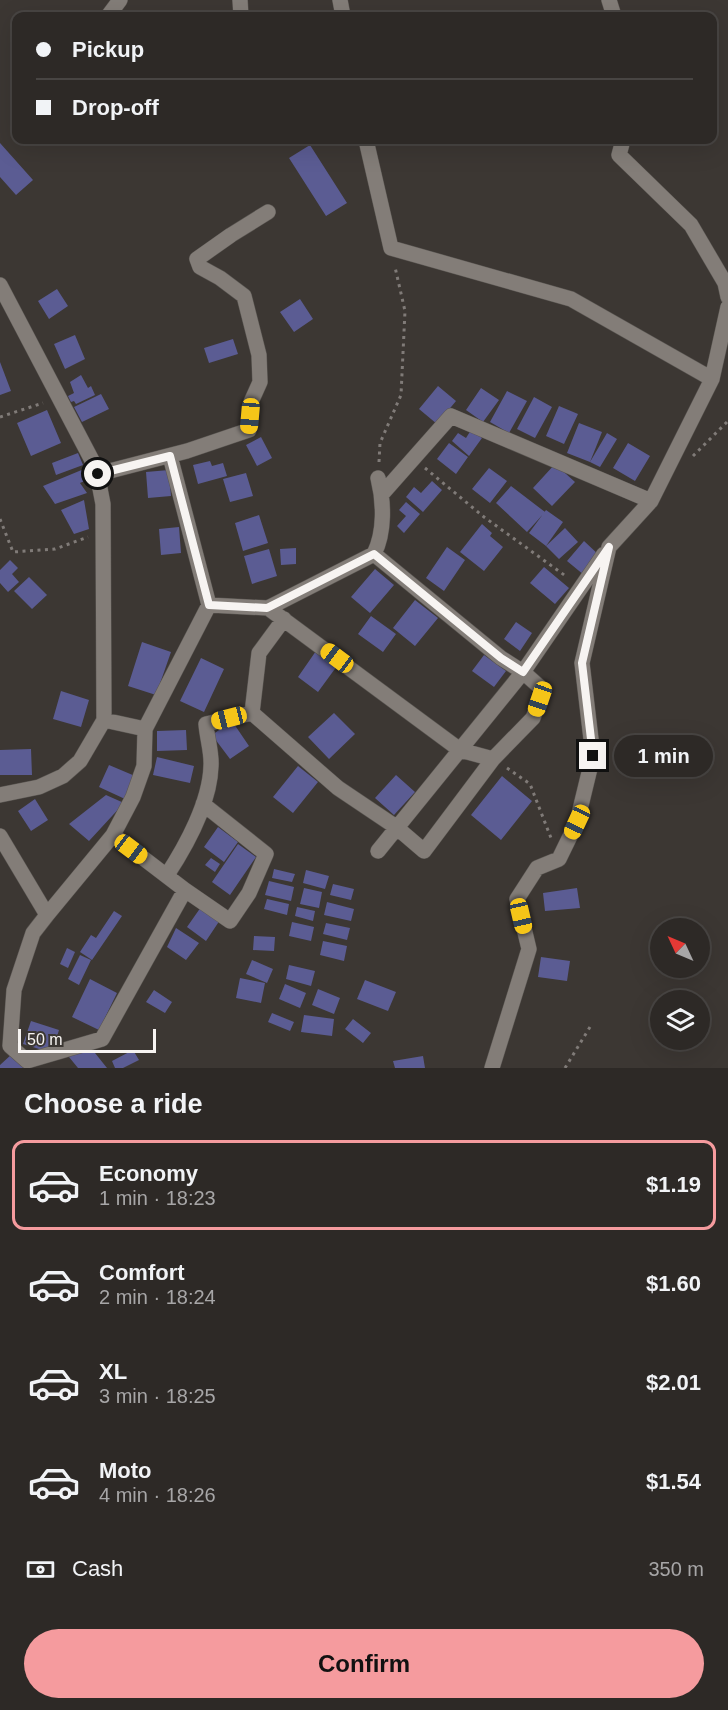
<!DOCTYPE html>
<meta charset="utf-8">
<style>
body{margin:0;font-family:Arial,sans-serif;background:#35312e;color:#f1f3f6;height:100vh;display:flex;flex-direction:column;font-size:22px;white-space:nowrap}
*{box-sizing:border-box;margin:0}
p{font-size:20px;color:#a7a6a7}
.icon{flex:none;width:33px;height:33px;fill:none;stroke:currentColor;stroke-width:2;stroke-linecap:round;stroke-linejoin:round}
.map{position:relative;height:1068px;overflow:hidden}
.side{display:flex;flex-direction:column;background:#2d2926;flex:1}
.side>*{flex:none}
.top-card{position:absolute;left:12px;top:12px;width:705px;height:132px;border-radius:12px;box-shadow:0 6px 24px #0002,0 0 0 2px #484543;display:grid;align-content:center;height:132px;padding:0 24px;background:#2d2926}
.needle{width:39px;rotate:314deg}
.controls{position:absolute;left:650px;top:918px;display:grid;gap:12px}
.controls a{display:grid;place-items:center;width:60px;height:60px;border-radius:50%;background:#2d2926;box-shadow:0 6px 24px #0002,0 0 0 2px #484543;font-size:30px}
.scale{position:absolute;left:18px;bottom:15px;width:138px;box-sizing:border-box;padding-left:6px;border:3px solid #f7f4f2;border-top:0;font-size:16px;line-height:21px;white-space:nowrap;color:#f7f4f2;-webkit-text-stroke:4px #3c3733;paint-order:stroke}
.end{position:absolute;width:27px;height:27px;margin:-14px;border:8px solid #f7f4f2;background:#111;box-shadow:0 0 0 3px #111}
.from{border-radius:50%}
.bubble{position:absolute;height:42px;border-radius:21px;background:#2d2926;box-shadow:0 6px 24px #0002,0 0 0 2px #484543;font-size:20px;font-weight:800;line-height:42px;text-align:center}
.car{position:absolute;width:18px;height:36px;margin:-18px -9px;border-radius:8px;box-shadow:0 0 4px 2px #0007;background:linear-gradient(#f5c518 24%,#345 0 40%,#f5c518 0 76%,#345 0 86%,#f5c518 0)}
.top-card b{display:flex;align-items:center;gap:21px;height:57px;font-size:22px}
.top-card b+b{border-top:2px solid #484543}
.top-card i{width:15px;height:15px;background:#f1f3f6}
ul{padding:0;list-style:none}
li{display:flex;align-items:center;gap:18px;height:90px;margin:0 12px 9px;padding:0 12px;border:3px solid transparent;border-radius:12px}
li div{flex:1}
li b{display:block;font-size:22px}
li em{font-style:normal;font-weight:800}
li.current{border-color:#f59b9e}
li>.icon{width:54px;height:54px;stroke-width:1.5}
h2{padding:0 24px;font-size:27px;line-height:72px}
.pay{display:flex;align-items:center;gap:15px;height:66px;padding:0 24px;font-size:22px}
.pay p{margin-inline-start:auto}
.primary-button{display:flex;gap:12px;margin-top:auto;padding:12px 24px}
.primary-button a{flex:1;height:69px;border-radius:36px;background:#f59b9e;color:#111;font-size:24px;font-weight:800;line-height:69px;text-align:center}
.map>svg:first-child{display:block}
</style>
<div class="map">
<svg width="728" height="1068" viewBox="0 0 728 1068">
<rect width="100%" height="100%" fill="#3c3733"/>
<path fill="#5b5c93" d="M0 143 33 180 16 195 0 177Z
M310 145 347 203 326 216 289 158Z
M57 289 68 306 49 319 38 301Z
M300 299 313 319 294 332 280 312Z
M75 335 85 359 65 369 54 344Z
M233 339 238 354 209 363 204 348Z
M0 362 11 391 0 395Z
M81 375 88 388 91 386 95 395 76 404 74 401 71 402 68 396 74 393 70 382Z
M438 386 456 401 437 424 419 409Z
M481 388 499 400 483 422 466 410Z
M507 391 527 401 509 433 490 422Z
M101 394 109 409 82 422 74 407Z
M534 397 552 407 535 438 517 429Z
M559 406 578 414 564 444 546 436Z
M47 410 61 443 31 456 17 423Z
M579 423 602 432 590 462 567 453Z
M471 430 482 438 469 456 452 441 458 433 466 438Z
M607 433 617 439 600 467 590 462Z
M261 437 272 458 257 466 246 445Z
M449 443 468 457 456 474 437 459Z
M628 443 650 456 635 481 613 468Z
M78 453 83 465 56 475 52 463Z
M210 461 212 466 223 463 227 476 198 484 193 465Z
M555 464 575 482 552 506 533 488Z
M489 468 507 481 490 503 472 489Z
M84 469 89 479 80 483 87 493 55 504 43 486Z
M169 470 171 496 148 498 146 472Z
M246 473 253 496 230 502 223 479Z
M432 481 442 490 423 512 406 497 414 487 421 493Z
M511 486 545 512 527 532 496 503Z
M84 500 89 529 74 534 61 510Z
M406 502 420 514 404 533 397 526 406 516 399 510Z
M546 510 563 522 546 546 565 528 578 542 559 559 546 546 529 533Z
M259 515 268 543 243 551 235 523Z
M482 524 492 533 490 536 503 547 484 571 460 552Z
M179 527 181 553 161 555 159 529Z
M584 541 600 556 584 575 567 561Z
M447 547 465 560 444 591 426 578Z
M296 548V564L281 565 280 549Z
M269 549 277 576 252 584 244 556Z
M10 560 18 568 12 574 19 582 8 592 0 583V570Z
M544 567 569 588 555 604 530 583Z
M375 569 394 585 370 613 351 597Z
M29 577 47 595 32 609 14 591Z
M415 600 438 618 415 646 393 628Z
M371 616 396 634 383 652 358 634Z
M516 622 532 633 520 651 504 639Z
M142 642 171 652 156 695 128 686Z
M316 651 337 666 318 692 298 677Z
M484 655 506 671 494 687 472 671Z
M201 658 224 669 204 712 180 701Z
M61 691 89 700 81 727 53 719Z
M334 713 355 734 329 759 308 737Z
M232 721 249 746 230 759 212 735Z
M186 730 187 750 157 751V731Z
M31 749 32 775H0V750Z
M157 757 194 766 190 783 153 775Z
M109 765 135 776 125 799 99 787Z
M298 766 318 782 293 813 273 797Z
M396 775 415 792 394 815 375 798Z
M502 776 532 801 501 840 471 815Z
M106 795 124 803 89 841 69 824Z
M35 799 48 820 31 831 18 811Z
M218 827 238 842 224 862 204 847Z
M238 844 256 857 230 895 212 882Z
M211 858 220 864 215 872 205 865Z
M274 869 295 874 292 882 272 878Z
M306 870 329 876 325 889 303 883Z
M269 881 294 887 291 901 265 895Z
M333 884 354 889 351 900 330 895Z
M304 888 322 892 319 908 300 904Z
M577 888 580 908 545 911 543 893Z
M267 899 289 904 287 915 264 909Z
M327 902 354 909 351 921 324 915Z
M201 907 220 920 206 941 187 927Z
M297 907 315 911 313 921 295 916Z
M114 911 122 916 92 960 80 952 91 935 96 938Z
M292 922 314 927 311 941 289 936Z
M326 923 350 928 347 940 323 934Z
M176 928 199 943 186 960 167 947Z
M254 936 275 937 274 951 253 950Z
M323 941 347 946 344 961 320 955Z
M67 948 75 952 68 968 60 964Z
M80 955 91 960 79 985 68 979Z
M541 957 570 961 567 981 538 977Z
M252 960 273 969 267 983 246 974Z
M289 965 315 971 311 986 286 979Z
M240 978 265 983 261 1003 236 998Z
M90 979 117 993 99 1030 72 1017Z
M365 980 396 992 388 1011 357 999Z
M285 984 306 993 300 1008 279 999Z
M318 989 340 998 334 1014 312 1005Z
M154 990 172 1002 165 1013 146 1002Z
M272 1013 294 1022 290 1031 268 1022Z
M304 1015 334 1019 332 1036 301 1032Z
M353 1019 371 1033 363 1043 345 1029Z
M31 1021 59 1030 52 1053 23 1044Z
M87 1043 107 1068H78L69 1057Z
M133 1050 139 1060 123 1068H115L112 1061Z
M12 1054 25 1068H0V1065Z
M423 1056 425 1068H395L393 1061Z"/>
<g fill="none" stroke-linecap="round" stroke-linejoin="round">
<g stroke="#5a5652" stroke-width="16">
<path id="minor" d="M240 0 241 16
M340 0 343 16
M609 0 614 16
M108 16 120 0
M366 140 391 248 571 299 712 379
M623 140 619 155 691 225 725 283 728 297
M0 285 96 468 103 504 104 720 80 761 63 776 39 787 0 795
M170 456 209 605
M98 474 187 451 249 430 251 402 260 382 259 355 244 296 220 278 200 267 197 259 231 235 268 212
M382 494 451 416 651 501
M268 608 374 554C385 532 384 502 378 478
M252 713 338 788 396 827 424 851 493 759 533 718 540 699 541 688 523 672 501 658 374 554
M104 720 145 729 209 605 268 608 460 750 493 759
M0 836 47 915 33 933 14 990 10 1046 27 1061 102 1039 185 890 113 835
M378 851 523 672 604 554
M167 875C186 846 210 802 211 766 212 753 207 738 206 724L252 713 259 653 284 619
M185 890 230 921 249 893 266 854 203 804
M47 915 113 835 133 797 144 766 145 729
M492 1068 529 949 517 899 537 868 559 859 577 822 593 756 582 663 609 547 651 501 712 379 728 307"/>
</g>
<path stroke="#807b78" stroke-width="3" stroke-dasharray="3 4.5" stroke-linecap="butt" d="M0 417 43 403
M693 456 728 421
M379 462 380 443 401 395 405 311 395 267
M425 468 484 517 567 577
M0 519 13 552 55 549 88 537
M507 768 530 784 551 838
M565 1068 590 1027"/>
<use href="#minor" stroke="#837d78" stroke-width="15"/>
</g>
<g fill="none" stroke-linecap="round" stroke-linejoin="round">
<path stroke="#f7f4f2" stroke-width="8" d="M98 474 170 456 209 605 267 608 374 554 501 658 523 672 609 547 582 663 593 756"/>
</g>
</svg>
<div class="controls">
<a><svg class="needle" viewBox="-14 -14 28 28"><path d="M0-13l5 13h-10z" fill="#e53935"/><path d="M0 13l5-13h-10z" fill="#a7a6a7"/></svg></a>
<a><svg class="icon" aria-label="layers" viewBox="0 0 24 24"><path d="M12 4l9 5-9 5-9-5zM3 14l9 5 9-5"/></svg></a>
</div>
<div class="scale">50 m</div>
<i class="end from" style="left:98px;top:474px"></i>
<i class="end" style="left:593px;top:756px"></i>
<div class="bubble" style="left:614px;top:735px;width:99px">1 min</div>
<i class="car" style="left:250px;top:416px;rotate:185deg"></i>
<i class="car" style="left:337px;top:658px;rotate:307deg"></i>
<i class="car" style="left:540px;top:699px;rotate:199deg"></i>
<i class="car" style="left:229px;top:718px;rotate:256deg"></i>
<i class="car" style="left:577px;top:822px;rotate:205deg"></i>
<i class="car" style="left:131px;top:849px;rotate:127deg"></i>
<i class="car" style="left:521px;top:916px;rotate:167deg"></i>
<div class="top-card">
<b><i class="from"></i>Pickup</b>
<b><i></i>Drop-off</b>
</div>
</div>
<section class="side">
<h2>Choose a ride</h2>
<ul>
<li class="current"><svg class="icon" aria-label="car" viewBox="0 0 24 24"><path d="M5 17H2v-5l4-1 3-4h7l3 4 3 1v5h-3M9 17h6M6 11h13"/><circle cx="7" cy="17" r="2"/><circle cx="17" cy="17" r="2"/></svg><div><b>Economy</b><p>1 min · 18:23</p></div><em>$1.19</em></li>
<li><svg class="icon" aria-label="car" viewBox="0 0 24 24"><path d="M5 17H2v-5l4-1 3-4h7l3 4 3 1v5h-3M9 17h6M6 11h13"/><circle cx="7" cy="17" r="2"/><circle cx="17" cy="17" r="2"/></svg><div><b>Comfort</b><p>2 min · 18:24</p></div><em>$1.60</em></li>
<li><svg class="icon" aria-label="car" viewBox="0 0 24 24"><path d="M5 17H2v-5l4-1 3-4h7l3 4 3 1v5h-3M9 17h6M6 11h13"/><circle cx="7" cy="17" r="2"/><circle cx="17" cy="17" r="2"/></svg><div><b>XL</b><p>3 min · 18:25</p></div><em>$2.01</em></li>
<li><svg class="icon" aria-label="car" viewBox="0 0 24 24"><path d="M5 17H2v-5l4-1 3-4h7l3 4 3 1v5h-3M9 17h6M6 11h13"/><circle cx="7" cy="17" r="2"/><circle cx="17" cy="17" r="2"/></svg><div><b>Moto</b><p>4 min · 18:26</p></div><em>$1.54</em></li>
</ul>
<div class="pay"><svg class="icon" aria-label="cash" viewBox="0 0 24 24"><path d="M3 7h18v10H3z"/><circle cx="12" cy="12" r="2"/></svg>Cash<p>350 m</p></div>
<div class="primary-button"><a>Confirm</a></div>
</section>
